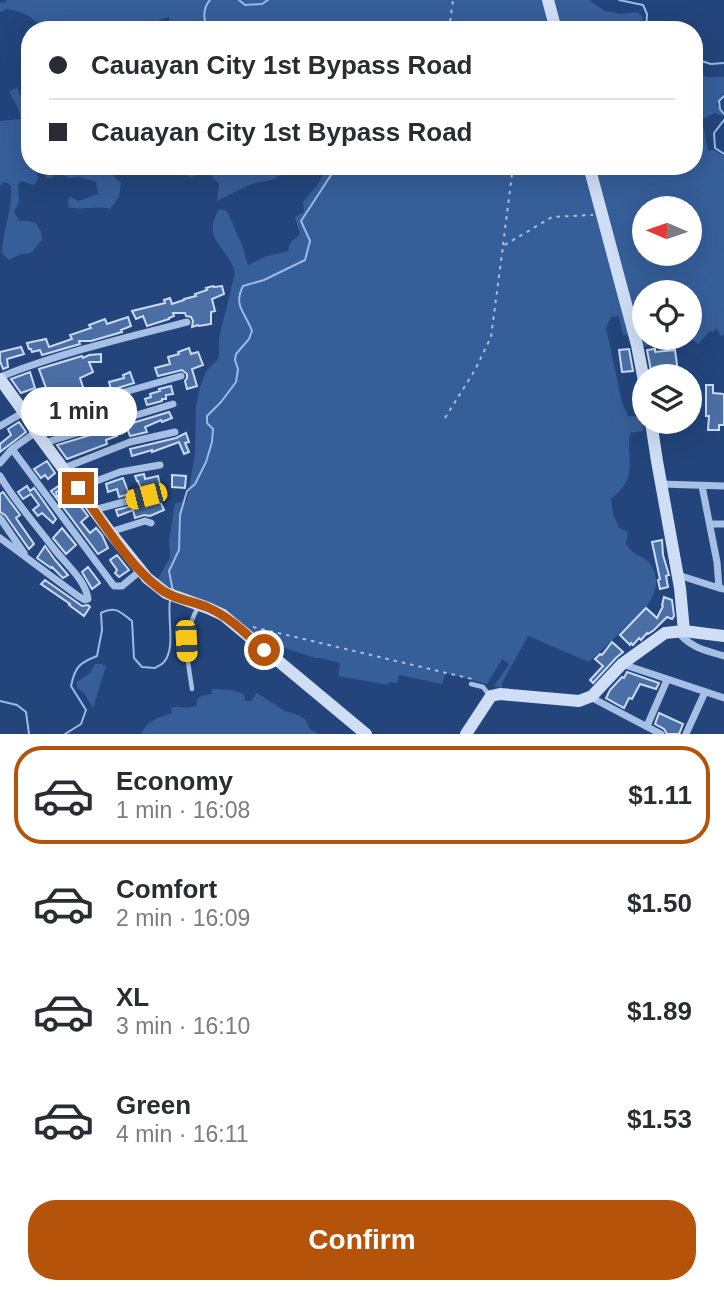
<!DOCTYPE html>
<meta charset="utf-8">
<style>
body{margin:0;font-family:Helvetica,sans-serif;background:#f2f2f3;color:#2b2b33;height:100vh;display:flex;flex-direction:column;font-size:26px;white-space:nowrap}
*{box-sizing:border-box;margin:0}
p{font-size:23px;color:#7c7c81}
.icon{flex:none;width:38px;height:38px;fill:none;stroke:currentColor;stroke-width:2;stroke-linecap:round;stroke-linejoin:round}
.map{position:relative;height:734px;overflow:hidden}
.drawer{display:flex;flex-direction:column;background:#fff;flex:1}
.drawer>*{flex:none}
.banner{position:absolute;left:21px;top:21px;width:682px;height:154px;border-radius:28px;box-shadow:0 7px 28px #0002;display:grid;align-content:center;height:154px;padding:0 28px;background:#fff}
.needle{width:46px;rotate:272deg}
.tools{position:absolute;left:632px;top:196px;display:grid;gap:14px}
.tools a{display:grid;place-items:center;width:70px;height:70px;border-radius:50%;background:#fff;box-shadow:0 7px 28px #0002;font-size:35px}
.end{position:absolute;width:32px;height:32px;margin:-16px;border:9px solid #b45309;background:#fff;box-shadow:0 0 0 4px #fff}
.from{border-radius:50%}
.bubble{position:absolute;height:49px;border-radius:24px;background:#fff;box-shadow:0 7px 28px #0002;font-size:23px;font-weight:700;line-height:49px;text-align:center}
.car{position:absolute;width:21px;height:42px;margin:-21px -10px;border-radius:9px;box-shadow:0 0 5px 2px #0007;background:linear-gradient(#f5c518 24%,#345 0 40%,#f5c518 0 76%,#345 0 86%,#f5c518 0)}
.banner b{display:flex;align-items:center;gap:24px;height:66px;font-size:26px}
.banner b+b{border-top:2px solid #e1e1e2}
.banner i{width:18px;height:18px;background:#2b2b33}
ul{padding:12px 0 0;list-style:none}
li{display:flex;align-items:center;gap:21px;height:98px;margin:0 14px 10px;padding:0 14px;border:4px solid transparent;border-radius:28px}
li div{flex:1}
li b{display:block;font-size:26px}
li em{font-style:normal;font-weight:700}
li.on{border-color:#b45309}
li>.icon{width:63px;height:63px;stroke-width:1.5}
.button{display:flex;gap:14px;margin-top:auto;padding:14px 28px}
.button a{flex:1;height:80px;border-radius:28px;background:#b45309;color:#fff;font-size:28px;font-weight:700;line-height:80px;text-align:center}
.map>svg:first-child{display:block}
</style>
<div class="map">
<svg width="724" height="734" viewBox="0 0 724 734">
<rect width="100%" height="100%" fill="#23457c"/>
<path fill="#365e99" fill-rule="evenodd" d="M7 0H544L551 30H173L170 24 169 17 159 20 152 30H47L29 16 17 11 7 9 0 12V3L5 2Z
M553 0H589L605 11 621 14 637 12 643 17 641 22 642 30H560Z
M695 72 707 77H724V93L716 105 724 112 722 116 715 113 703 119 701 123 704 129 708 151 714 150 724 156V334L721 336 716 328 714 332 710 331 698 344 693 340 692 328 690 327V292H644V338H654V340L650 341V345L642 347 595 166H695ZM644 208H690V254H644Z
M18 87 19 95 30 93V166H108L114 177 121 183 119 197 110 209C96 205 82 211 68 207L69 196 78 201 98 194 96 182 80 177 69 178 57 172 52 178H46L48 168 36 173 39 178 34 185 21 181 18 185 19 203 14 211 19 221H27L36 223 41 232 42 240 31 253 21 254 9 260 2 253C3 229 13 208 11 185L4 182 0 185V121L20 119C20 106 13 102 9 91Z
M181 166H294L274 179 249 185 217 201 219 184 212 176 205 172 191 177 181 173Z
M323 166H587L631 336 623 335 619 316 611 317 606 328 622 402 628 416H642L644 431 630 433C626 463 639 477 611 499L613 513 619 528 628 532 626 544C628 546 630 550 633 552 637 556 644 557 648 561 663 579 655 597 642 612L589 662 528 636 502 683V688L494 686 509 664 502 659 487 684 446 673 442 684 399 675 397 683 389 682 388 685 338 676 340 663 321 658H316L259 640 156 582 170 558 169 540 175 503 187 501 195 454 196 407 200 387 207 370 219 358V338L235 273C227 243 201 243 219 209L227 211 242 245 248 265 267 256 288 251 290 243 300 234 295 217 304 212 303 202C311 191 325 181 323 166Z
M95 664H101L106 666 93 708 84 693 77 688V682L90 673Z
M211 689 231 690 244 694 245 701H251L257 693 285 711 298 715 306 720 310 729 319 734H141C148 720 157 718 172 713L171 708C180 704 186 711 197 705V700L201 696 212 694Z"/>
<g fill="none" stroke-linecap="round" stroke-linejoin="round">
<path stroke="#9abae6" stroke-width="2" d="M239 0 245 5 262 4 268 0
M619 0 643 5 647 14 646 30
M207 30C204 19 202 9 210 0
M695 59 711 64 724 63
M724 96 719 101 720 109 724 114
M724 120 714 133 715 148 724 154
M173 591 169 571 179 550 180 515 187 491 195 484 206 462 212 442 213 429 207 423V416L221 402 236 382 238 369 235 360 236 354 249 339 252 331C245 312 233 306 243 286L264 280 305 260 310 241 301 221 333 172 330 166
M0 701 17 705 26 712 29 734
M65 734 81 724 86 710 71 686C75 667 79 663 97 656L102 630 101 613C116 606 119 611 132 621L134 658 142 667 155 668C158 666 162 665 164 662 176 648 167 618 170 600"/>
</g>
<path fill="#4b6fa5" stroke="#c9dbf4" stroke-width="2" d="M213 286 214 287 222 286 224 294 212 299 215 311 211 312V324L199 326 198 325 192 327 193 321 191 317 186 316 185 313H173L174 316 169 318V319L147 326 143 316 136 319 132 311 165 303 164 300 170 298 172 304 184 300V299L196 296 195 294 207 290 206 288Z
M128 317 131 326 121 330 122 332 91 341H79L80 344 42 355 40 350 32 352 31 349H29L27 343 46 339 49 347 72 339 70 335 91 328 89 325 105 319 107 324Z
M21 347 24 354 7 359 8 367 3 369 0 361V352Z
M189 348 191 354 198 352 203 365 192 369 197 386 187 389 185 381 187 378V374L182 370 158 376 155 368 170 364 168 357 179 354 178 352Z
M629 349 633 371 622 372 619 350Z
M655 349V352L675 350 678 372H675V376H652L647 350Z
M101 354V362H89L93 372 80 378 85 393 74 397 75 398 69 401 41 409 39 403 49 399 44 389 46 388 39 369 82 356 83 358 89 355Z
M30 372 35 388 21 393 11 379Z
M130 372 134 383 111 390 109 382 124 378 123 375Z
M706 385H713V393L724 394V425H719V430H708L709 416H706Z
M171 386 173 394 166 395V399H162V401L147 405 145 399 151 397 150 394 160 391 159 389Z
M104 405V413L97 414 99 420 49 435 40 422 62 416 64 424 80 419 78 411Z
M169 412 172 418 162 422 161 420 145 427 147 432 130 436 126 425Z
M19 422 26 432 0 452V444L11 435 8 429Z
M114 428 117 436 106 440 107 444 67 459 57 445Z
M186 433 189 442 185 443 189 452 184 454 179 442 152 452V450L132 456 130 449 176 438Z
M47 461 55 473 48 479 45 475 41 478 34 469Z
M144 474 145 479 158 476 163 498 159 499 164 510 150 516 144 515 135 518 133 510 118 516 116 510 148 502 153 496 151 486 141 489 138 481H137L135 476Z
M172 475 186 476 185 488 172 487Z
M123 478 129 494 119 497 117 489 108 492 106 484Z
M63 483 66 487 56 492 57 497 70 493 88 516 81 522 90 533 96 528 102 535 108 548 98 554 51 491Z
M27 486 30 491 34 488 56 519 53 523 42 513 38 516 33 510 39 505 31 494 23 499 18 492Z
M3 492 20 515 16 518 34 544 29 549 5 515 0 512V494Z
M62 528 76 545 66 554 53 538Z
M662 540 663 555 669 575 666 576 668 587 660 589 658 580 660 579 652 542Z
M45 546 55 560 68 575 63 578 52 567 51 568 37 558Z
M117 555 129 570 119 577 115 573 117 570 110 560Z
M88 567 100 583 92 589 82 572Z
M45 580 75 601 82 606 88 605 90 607 84 616 69 605 70 604 41 584Z
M664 597 672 600 674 616 672 619 667 617 654 630 648 634 647 633 641 640 639 638 633 645 631 643 630 645 620 635 646 608 657 618 663 606 662 605Z
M612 642 623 652 616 658 593 683 590 680 603 666 595 659 600 654 602 655Z
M627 672 659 683 656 689 640 684 632 699 629 698 624 708 606 698 610 690 622 677 624 678Z
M659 713 683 724 679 734H667L664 729 655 724Z"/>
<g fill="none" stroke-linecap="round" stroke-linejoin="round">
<path stroke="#a6bfe5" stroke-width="2" stroke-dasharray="3.5 5" stroke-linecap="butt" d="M449 30 453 0
M503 245 513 166
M445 418 475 370 491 337 503 246 552 217 593 215
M253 627 472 679"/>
<path stroke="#a6bfe5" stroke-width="4.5" d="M471 684 483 687 490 696
M192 689C187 654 181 638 199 605"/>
<path stroke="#a6bfe5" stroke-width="7" d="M0 377C60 353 124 338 187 322
M29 419 181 376
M0 426 24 412
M44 443 173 404
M12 449 114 586H122L140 571
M0 463 12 449 36 432
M64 468 130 442 175 432
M0 476C15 502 37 526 55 550 67 565 86 581 88 599L85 600 78 596 0 538
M661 484 724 486
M702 486 717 562 719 588 724 589
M78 488 120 472 160 465
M94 510 146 496
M0 518 24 553
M711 524H724
M110 532 145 521 151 523
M678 575 719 588
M677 631C691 648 704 650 724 656
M622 664 724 698
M592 696 596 700 661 734
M647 726 667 680
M686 734 705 692"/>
<path stroke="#d0def5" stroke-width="12" d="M548 0 556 30
M589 166 637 345 644 381
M0 379 28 418 36 432 110 532 147 578 166 593 208 608 223 615 366 734
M651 422 657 461 680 588 684 631
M466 734 491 696 500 694 579 701 592 696 622 664 665 633 684 631 724 636"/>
</g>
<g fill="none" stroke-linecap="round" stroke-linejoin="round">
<path stroke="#b45309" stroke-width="9" d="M78 488C101 519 129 566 159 588 172 599 193 601 209 608 231 618 246 634 264 650"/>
</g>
</svg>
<div class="tools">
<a><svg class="needle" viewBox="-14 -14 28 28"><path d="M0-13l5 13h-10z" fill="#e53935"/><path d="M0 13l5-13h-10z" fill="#7c7c81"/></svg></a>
<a><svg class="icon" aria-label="locate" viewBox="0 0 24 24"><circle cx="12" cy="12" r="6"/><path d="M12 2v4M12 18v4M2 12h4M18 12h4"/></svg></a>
<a><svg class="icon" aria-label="layers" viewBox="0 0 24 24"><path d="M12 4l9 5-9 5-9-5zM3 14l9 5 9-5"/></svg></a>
</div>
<i class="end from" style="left:264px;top:650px"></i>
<i class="end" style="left:78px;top:488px"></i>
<div class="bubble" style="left:21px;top:387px;width:116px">1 min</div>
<i class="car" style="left:146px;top:496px;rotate:255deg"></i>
<i class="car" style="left:186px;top:641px;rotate:177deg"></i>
<div class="banner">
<b><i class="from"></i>Cauayan City 1st Bypass Road</b>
<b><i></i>Cauayan City 1st Bypass Road</b>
</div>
</div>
<section class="drawer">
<ul>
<li class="on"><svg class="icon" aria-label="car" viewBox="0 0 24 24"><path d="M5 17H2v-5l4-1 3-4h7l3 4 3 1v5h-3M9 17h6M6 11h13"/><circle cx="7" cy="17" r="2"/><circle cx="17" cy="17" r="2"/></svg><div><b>Economy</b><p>1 min · 16:08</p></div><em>$1.11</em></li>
<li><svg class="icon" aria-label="car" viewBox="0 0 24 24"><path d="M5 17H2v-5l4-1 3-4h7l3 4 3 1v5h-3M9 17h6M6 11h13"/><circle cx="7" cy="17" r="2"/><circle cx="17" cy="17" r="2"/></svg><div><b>Comfort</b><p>2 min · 16:09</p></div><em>$1.50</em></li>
<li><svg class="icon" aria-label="car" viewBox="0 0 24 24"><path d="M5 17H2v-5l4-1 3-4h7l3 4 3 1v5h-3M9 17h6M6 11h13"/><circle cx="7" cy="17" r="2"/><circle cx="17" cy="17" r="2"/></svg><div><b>XL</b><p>3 min · 16:10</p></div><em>$1.89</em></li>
<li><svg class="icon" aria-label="car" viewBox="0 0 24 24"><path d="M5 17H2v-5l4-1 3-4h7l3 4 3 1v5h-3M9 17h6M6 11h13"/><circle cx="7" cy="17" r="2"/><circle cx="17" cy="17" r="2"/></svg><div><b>Green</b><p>4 min · 16:11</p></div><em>$1.53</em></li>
</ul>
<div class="button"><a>Confirm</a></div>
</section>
